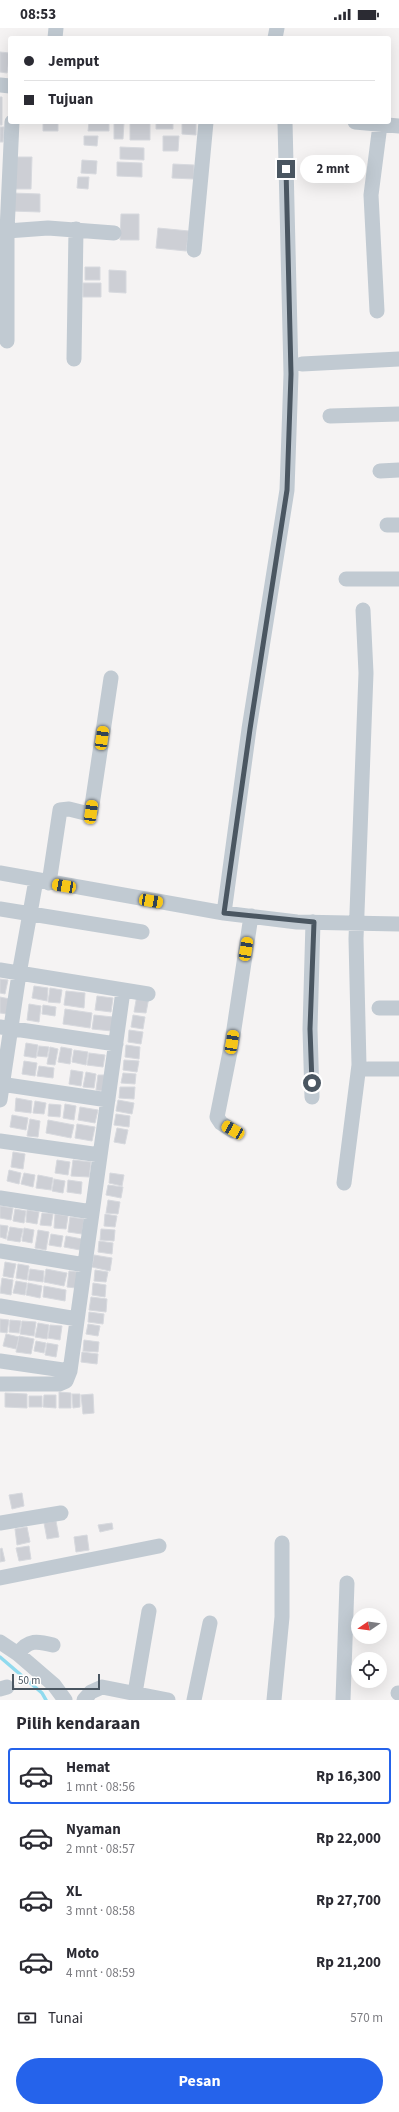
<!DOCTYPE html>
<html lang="id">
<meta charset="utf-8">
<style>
body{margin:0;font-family:"Source Sans 3",sans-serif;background:#f7f7f7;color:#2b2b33;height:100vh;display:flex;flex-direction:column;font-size:15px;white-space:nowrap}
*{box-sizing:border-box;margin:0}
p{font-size:13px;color:#7c7c81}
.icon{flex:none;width:22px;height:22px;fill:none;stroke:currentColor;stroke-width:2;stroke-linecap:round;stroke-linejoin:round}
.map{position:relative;height:1672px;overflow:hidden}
.drawer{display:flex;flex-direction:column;background:#fff;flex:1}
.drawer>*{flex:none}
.guide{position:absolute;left:8px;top:8px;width:383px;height:88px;border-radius:4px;box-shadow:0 4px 16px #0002;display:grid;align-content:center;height:88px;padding:0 16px;background:#fff}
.needle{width:26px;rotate:257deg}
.fabs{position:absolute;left:351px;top:1580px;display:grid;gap:8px}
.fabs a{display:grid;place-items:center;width:36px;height:36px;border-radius:50%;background:#fff;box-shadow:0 4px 16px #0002;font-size:20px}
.scale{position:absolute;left:12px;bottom:10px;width:88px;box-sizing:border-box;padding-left:4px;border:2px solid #4a5661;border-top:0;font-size:11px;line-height:14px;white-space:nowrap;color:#4a5661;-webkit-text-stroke:3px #fff;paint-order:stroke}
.end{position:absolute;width:18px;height:18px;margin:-9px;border:5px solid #4a5661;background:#fff;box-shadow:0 0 0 2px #fff}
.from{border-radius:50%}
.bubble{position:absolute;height:28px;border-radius:14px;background:#fff;box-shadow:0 4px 16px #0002;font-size:13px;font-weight:700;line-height:28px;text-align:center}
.car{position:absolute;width:12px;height:24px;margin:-12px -6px;border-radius:5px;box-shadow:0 0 3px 1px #0007;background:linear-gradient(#f5c518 24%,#345 0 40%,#f5c518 0 76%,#345 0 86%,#f5c518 0)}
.guide b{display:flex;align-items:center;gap:14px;height:38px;font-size:15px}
.guide b+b{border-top:1px solid #e1e1e2}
.guide i{width:10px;height:10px;background:#2b2b33}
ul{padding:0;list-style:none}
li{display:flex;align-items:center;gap:12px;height:56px;margin:0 8px 6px;padding:0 8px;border:2px solid transparent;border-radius:4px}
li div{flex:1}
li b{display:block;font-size:15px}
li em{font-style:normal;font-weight:700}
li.current{border-color:#2563eb}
li>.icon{width:36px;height:36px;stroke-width:1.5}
h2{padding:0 16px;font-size:18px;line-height:48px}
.pay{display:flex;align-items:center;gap:10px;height:44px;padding:0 16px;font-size:15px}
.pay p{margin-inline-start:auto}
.action{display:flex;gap:8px;margin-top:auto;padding:8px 16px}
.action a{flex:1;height:46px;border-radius:24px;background:#2563eb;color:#fff;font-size:16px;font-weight:700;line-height:46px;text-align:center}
.status{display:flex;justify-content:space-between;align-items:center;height:28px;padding:0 20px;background:#fff;direction:ltr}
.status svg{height:11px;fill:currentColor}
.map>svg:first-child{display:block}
</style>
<div class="status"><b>08:53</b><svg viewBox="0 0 49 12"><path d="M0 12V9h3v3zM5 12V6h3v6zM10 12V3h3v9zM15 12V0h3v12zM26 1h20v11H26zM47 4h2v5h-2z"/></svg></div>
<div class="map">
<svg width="399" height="1672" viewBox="0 0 399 1672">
<rect width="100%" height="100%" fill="#f5f3f3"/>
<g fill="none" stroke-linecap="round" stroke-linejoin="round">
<path stroke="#90daee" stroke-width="3.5" d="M0 1629 42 1665 46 1672"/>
</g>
<path fill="#cdcfd5" stroke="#d7d9de" d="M0 24 10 25 7 45 0 44Z
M0 69H2V97H0Z
M43 94H58V103H43Z
M89 94H109V103H88Z
M114 94H124L123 111H114Z
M130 94H150V112H130Z
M156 94H173V101H156Z
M182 94H196V107L182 106Z
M0 99H4L3 114H0Z
M84 108H98L97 118 84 117Z
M163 108H179L178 123H163Z
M120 119 144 120V132L120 131Z
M15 129H32L31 161H14Z
M82 132 97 133 96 146 81 145Z
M117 134 142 135V149L117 148Z
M173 136 194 137V151L172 150Z
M78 149H89L88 161 77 160Z
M12 165 40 166V184L12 183Z
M121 186H139V212H120Z
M158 200 189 203 186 223 156 220Z
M85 239H100V252H85Z
M109 242 126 243V265L109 264Z
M83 255H101V269H83Z
M0 951 8 952 5 966 0 965Z
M34 958 48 960 47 973 32 970Z
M50 960 62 962 60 975 48 974Z
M66 963 85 965 84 980 64 977Z
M137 967 149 969 146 985 134 984Z
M97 968 113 970 111 984 95 982Z
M0 969 10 971 7 986 0 985Z
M29 976 41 978 39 994 27 992Z
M43 977 56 979 55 988 42 986Z
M65 981 92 985 90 1000 63 996Z
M94 987 113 989 112 1003 92 1001Z
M133 987 145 989 143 1001 131 999Z
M129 1002 143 1004 141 1016 128 1014Z
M26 1015 38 1017 36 1030 24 1028Z
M126 1017 140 1019 139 1031 125 1029Z
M39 1018 49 1019 47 1029 37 1028Z
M50 1019 58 1021 55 1037 47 1036Z
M61 1019 72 1021 70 1036 58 1034Z
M74 1022 88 1024 86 1037 72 1034Z
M89 1025 105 1027 103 1039 87 1037Z
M124 1032 139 1033 137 1044 123 1042Z
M24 1033 37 1035 35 1048 22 1046Z
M39 1038 54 1040 53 1050 37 1048Z
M71 1042 83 1044 81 1058 69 1056Z
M86 1044 96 1046 94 1060 83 1059Z
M123 1045 136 1046 135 1056 121 1055Z
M98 1047H106L104 1063 96 1062Z
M120 1059H135L134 1071 119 1070Z
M16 1070 32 1073 31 1085 15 1083Z
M118 1072 134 1075 132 1086 116 1083Z
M35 1073 46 1075 44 1086 33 1085Z
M49 1076 61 1077 60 1089 48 1088Z
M65 1076 76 1078 74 1092 63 1090Z
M80 1079 98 1082 95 1095 78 1092Z
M116 1086 130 1088 129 1099 114 1097Z
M12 1087 28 1090 26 1102 10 1099Z
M30 1091 40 1093 38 1109 27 1108Z
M48 1092 74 1097 71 1110 46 1105Z
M77 1096 95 1099 92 1113 75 1110Z
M117 1100 128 1102 125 1116 114 1114Z
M13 1124 25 1126 23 1141 11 1139Z
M57 1132 70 1134 68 1147 55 1145Z
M73 1132 91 1134 89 1149 71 1148Z
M9 1142 21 1145 19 1156 7 1153Z
M24 1145 35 1147 33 1159 21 1156Z
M110 1145 124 1147 122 1158 109 1155Z
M38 1147 53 1150 51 1162 36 1160Z
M54 1151 65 1153 63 1165 52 1163Z
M68 1152 82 1154 81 1166 67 1164Z
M108 1157 123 1159 121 1170 106 1167Z
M108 1172 120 1174 118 1186 106 1185Z
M0 1178 13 1180 11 1192 0 1190Z
M15 1181 26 1183 24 1195 13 1193Z
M27 1182 39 1184 37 1196 26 1194Z
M42 1185 53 1186 51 1198 40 1197Z
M55 1186 68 1188 66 1201 54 1200Z
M105 1186 117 1188 115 1199 104 1198Z
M70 1189 84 1191 82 1206 68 1204Z
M0 1197 8 1198 6 1211 0 1209Z
M10 1199 23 1201 20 1214 7 1212Z
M24 1200 34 1202 32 1215 22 1213Z
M101 1201 115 1202 114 1213 100 1212Z
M38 1202 49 1204 46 1222 35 1220Z
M51 1206 63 1208 61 1219 49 1217Z
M66 1208 82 1211 80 1222 64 1219Z
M99 1213 113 1215 112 1226 98 1224Z
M94 1227 112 1230 110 1243 92 1239Z
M5 1234 16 1236 13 1250 3 1248Z
M18 1236 29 1238 27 1252 16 1250Z
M30 1241 44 1243 43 1254 28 1252Z
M46 1241 67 1245 64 1258 44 1254Z
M95 1242 108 1244 106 1254 94 1253Z
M69 1243 78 1244 76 1260 67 1259Z
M2 1250 13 1252 11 1267 0 1265Z
M16 1253 27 1255 25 1267 13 1265Z
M28 1255 42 1258 40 1270 26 1267Z
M93 1255 106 1257 105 1269 92 1267Z
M44 1258 66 1262 65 1273 43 1269Z
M91 1269 107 1271 106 1284 89 1282Z
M89 1284 104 1286 103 1296 88 1294Z
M0 1291 9 1292 7 1305 0 1304Z
M10 1292 21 1293 19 1305 9 1304Z
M22 1293 36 1294 34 1308 20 1306Z
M38 1295 49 1297 47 1311 35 1309Z
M88 1296 100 1298 98 1308 86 1306Z
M50 1297 62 1298 60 1312 48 1310Z
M6 1306 19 1309 16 1321 3 1318Z
M19 1308 34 1311 31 1326 16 1324Z
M84 1312 99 1314 98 1324 83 1323Z
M36 1313 46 1315 44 1325 34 1323Z
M47 1315 58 1317 56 1329 45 1327Z
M82 1324 98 1326 97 1336 81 1334Z
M59 1364 71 1365V1380H59Z
M5 1365 27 1366V1380L5 1379Z
M72 1366H80V1379L73 1380Z
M93 1366 94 1385 83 1386 81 1367Z
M44 1367H56V1380L43 1379Z
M29 1368H42V1379H29Z
M22 1465 24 1478 12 1481 9 1467Z
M56 1493 59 1509 47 1511 44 1495Z
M112 1495 113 1501 100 1504 98 1497Z
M27 1499 30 1514 17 1517 15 1501Z
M87 1507 89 1522 76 1524 74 1509Z
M29 1518 31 1531 19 1533 16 1520Z
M2 1520 5 1533 0 1534V1521Z"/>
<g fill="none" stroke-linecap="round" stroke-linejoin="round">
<path stroke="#c1cad2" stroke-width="15" d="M55 10 56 0
M275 10 277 0
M0 57 10 58
M355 94 399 98
M0 204 7 203 12 94
M194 222 206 94
M377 283 371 167 380 97
M7 313V203L48 200 114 205
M74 331 76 201
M302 336 399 331
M330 388 399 386
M380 443 399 442
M387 497H399
M346 551H399
M0 845 224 885 297 894 399 896
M49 855 60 782 69 781 89 786 91 784 111 650
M0 881 142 904
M224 885 249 701 287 462 291 346 285 94
M0 942 148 966
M379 980H399
M0 999 116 1016
M368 1041H399
M0 1056 108 1072
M312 1069 310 1001 313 894
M0 1072 19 946 36 852
M233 1103 221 1095 217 1089 232 1014 251 888
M0 1113 100 1127
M344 1155 359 1037 356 911 366 645 363 582
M0 1170 92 1184
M0 1223 85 1237
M0 1278 77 1291
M0 1333 70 1343
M0 1356H59L66 1353 70 1343 123 963
M0 1495 61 1485
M0 1550 159 1518
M0 1614 18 1626C28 1611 38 1613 53 1617
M18 1626 54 1657 65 1672
M0 1661 7 1659
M135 1665 149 1583
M398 1665H399
M84 1672 91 1664 102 1659 168 1672
M194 1672 210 1595
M274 1672 282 1589V1515
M343 1672 347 1555"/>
</g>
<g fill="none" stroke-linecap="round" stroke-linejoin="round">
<path stroke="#4a5661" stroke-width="5" d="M286 141 291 346 287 462 250 701 224 885 314 894 310 1001 312 1055"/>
</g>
</svg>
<div class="fabs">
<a><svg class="needle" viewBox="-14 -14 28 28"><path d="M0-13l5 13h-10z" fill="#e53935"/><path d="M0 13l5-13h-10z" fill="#7c7c81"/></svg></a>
<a><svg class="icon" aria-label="locate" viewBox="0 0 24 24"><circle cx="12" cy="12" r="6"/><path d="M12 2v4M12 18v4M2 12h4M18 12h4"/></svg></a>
</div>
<div class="scale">50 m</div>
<i class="end from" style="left:312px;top:1055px"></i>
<i class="end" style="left:286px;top:141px"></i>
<div class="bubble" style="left:300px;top:127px;width:66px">2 mnt</div>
<i class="car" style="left:102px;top:710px;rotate:8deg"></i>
<i class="car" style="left:91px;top:784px;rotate:8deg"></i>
<i class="car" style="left:64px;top:858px;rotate:280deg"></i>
<i class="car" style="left:151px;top:873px;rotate:100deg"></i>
<i class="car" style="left:246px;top:921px;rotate:9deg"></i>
<i class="car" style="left:232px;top:1014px;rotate:9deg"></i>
<i class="car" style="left:233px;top:1102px;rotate:300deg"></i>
<div class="guide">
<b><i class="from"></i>Jemput</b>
<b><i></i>Tujuan</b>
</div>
</div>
<section class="drawer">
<h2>Pilih kendaraan</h2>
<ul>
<li class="current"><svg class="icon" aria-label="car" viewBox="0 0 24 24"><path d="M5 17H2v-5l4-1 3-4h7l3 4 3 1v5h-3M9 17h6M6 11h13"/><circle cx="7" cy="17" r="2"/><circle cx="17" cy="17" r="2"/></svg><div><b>Hemat</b><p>1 mnt · 08:56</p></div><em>Rp 16,300</em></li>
<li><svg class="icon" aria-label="car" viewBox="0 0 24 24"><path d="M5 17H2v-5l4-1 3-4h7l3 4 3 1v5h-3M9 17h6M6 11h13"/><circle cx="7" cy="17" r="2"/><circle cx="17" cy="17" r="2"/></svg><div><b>Nyaman</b><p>2 mnt · 08:57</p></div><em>Rp 22,000</em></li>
<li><svg class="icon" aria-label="car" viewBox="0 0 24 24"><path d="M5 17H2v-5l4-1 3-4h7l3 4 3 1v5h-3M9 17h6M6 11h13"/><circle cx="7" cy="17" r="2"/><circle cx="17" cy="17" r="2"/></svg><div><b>XL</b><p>3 mnt · 08:58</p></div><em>Rp 27,700</em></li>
<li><svg class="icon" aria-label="car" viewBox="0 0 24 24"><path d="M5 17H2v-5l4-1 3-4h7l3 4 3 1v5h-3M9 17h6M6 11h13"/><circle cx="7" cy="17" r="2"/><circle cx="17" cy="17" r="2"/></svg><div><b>Moto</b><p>4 mnt · 08:59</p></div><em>Rp 21,200</em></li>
</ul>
<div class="pay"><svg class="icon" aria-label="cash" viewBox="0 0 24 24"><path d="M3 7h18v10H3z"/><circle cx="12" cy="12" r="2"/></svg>Tunai<p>570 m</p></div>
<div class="action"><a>Pesan</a></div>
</section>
